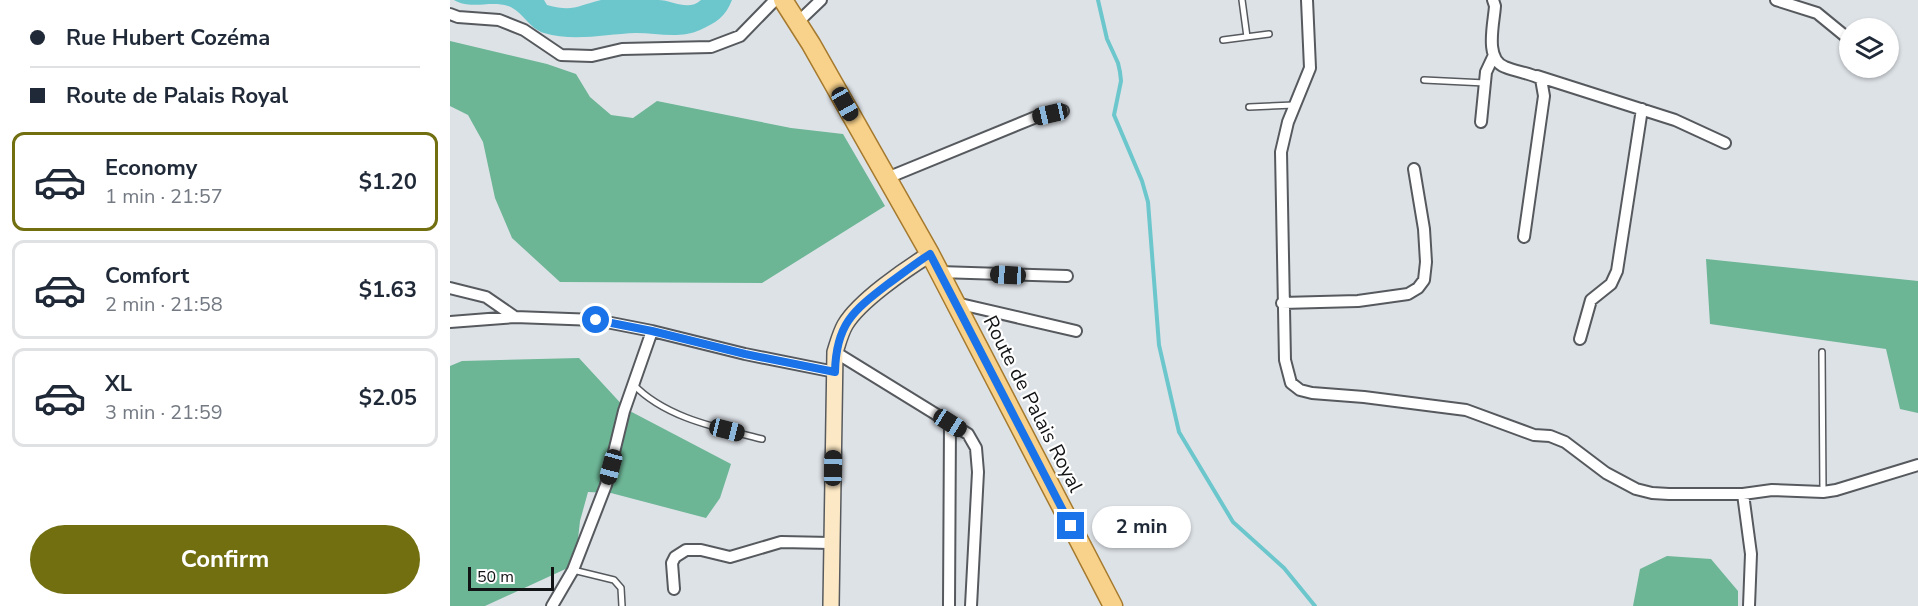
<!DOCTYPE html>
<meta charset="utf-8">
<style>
body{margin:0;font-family:"Nunito Sans",sans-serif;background:#f2f2f3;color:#1f2937;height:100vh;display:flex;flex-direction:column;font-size:22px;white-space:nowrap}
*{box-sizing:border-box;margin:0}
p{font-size:20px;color:#747a83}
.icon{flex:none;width:33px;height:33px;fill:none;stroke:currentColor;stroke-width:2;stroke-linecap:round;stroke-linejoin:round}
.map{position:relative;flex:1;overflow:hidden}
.sheet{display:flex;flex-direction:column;background:#fff;width:450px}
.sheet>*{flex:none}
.guide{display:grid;align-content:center;height:132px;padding:0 30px;background:#fff}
.fabs{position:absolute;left:1389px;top:18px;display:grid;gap:12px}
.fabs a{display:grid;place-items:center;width:60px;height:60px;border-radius:50%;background:#fff;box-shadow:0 2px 4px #0004;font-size:30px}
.scale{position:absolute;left:18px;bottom:15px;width:86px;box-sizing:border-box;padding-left:6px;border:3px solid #121315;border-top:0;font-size:16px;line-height:21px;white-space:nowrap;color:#121315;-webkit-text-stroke:4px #fff;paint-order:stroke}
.end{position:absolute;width:27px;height:27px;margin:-14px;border:8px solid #1a73e8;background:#fff;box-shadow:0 0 0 3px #fff}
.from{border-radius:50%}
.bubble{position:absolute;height:42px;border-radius:21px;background:#fff;box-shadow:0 2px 4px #0004;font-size:20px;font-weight:700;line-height:42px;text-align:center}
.car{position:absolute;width:18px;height:36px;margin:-18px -9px;border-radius:8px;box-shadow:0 0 4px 2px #0007;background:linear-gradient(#222 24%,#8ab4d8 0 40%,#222 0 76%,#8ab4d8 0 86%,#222 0)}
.guide b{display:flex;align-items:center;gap:21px;height:57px;font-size:22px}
.guide b+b{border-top:2px solid #e0e1e3}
.guide i{width:15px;height:15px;background:#1f2937}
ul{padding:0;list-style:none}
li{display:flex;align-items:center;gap:18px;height:99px;margin:0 12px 9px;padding:0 18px;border:3px solid #e0e1e3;border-radius:12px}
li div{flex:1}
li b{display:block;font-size:22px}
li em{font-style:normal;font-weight:700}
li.current{border-color:#716f10}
li>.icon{width:54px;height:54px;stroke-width:1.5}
.button{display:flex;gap:12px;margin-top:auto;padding:12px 30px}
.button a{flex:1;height:69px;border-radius:36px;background:#716f10;color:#fff;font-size:24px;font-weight:700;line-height:69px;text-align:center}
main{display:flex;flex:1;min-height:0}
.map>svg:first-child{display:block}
</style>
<main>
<section class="sheet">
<div class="guide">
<b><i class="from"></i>Rue Hubert Cozéma</b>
<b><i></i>Route de Palais Royal</b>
</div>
<ul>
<li class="current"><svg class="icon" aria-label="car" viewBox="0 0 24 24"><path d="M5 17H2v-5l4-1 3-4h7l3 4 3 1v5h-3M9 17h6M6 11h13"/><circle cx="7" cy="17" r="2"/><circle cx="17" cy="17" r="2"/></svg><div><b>Economy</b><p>1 min · 21:57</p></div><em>$1.20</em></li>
<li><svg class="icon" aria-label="car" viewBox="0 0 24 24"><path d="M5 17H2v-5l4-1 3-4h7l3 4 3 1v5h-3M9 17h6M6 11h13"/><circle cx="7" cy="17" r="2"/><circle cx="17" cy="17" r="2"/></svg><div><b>Comfort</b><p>2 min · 21:58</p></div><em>$1.63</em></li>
<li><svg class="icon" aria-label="car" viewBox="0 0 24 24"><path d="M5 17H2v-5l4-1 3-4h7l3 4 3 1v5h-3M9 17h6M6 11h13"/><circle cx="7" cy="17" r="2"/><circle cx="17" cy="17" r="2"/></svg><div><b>XL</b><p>3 min · 21:59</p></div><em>$2.05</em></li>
</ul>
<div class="button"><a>Confirm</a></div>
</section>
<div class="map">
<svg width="1468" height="606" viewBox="0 0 1468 606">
<rect width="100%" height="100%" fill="#dde2e7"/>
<path fill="#6cb595" d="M0 41 97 64 126 74 140 97 161 115 183 118 207 101 341 128 393 134 435 206 312 283 110 282 62 238 45 198 33 142 18 115 0 106Z
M1256 259 1468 281V413L1450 409 1436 349 1260 324Z
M129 358 176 409 281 464 270 498 256 518 161 493 138 492 130 521 127 548 122 566 35 606H0V366L12 361Z
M1217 556 1261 559 1288 591V606H1183L1190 569Z"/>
<path fill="#6cc7cc" d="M4 0H94L97 5C123 12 127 6 151 0 167 0 191 0 208 0 223 0 238 12 251 0H282C276 16 266 23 250 30 230 39 207 33 186 33 157 34 123 42 94 33 78 28 73 11 58 6 41 0 20 10 4 0Z"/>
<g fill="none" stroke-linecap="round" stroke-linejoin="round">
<path stroke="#6cc7cc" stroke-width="4" d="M648 0 657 39 668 63 670 72 671 81 664 115 692 181 698 202 709 345 729 432 783 522 834 568 865 606"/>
<g stroke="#565a5e" stroke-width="8">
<path id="service" d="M792 0 797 37
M773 40 819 34
M974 80 1035 83
M799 107 844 105
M1372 352 1373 492
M183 384C215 418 268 428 312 439
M123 570 164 580 171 588 172 606"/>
</g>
<g stroke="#565a5e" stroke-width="14">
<path id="minor" d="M857 0 860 68 838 122 831 152 835 360 841 383 850 390 862 393 914 397 1016 410 1084 435 1100 436 1115 442 1156 473 1186 489 1202 493 1219 494H1293L1322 490 1373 492 1386 490 1468 465
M1043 0 1045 6C1044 23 1034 59 1055 67 1067 72 1080 73 1091 79L1094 96 1074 237
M1326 0 1367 13 1400 40
M0 14 8 17 49 20 74 30 111 55 142 56 172 49 261 47 290 36 325 0
M348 22 371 0
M1087 76 1225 120 1275 143
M1031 122 1036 72 1044 55
M437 178 586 117 613 111
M489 272 617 276
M0 288 36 297 65 317
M506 303 626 331
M832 303 908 301 958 294 968 288 974 280 976 262 974 229 964 169
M0 322 65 317 146 320 202 331 295 354 385 372
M1130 339 1141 300 1161 284 1167 271 1192 109
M385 352 518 434 526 448 528 472 521 606
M1293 494 1301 554 1299 606
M224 589 222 563 225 557 236 550H251L280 557 331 542 381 543
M102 606 123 570 156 485 174 411 202 331
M499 606 500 423"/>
</g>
<g stroke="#565a5e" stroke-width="18">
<path id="secondary" d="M381 606 385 352C388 343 390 334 395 325 409 301 456 269 480 254"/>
</g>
<g stroke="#a57a2e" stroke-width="21">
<path id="primary" d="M333 0 361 44 480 254 663 606"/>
</g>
<use href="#service" stroke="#fff" stroke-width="5"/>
<use href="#minor" stroke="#fff" stroke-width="10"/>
<use href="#secondary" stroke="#fce8c4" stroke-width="15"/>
<use href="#primary" stroke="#f8d18a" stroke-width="18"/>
</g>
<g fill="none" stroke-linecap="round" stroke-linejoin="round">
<path stroke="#1a73e8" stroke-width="8" d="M146 320 202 331 295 354 385 372C386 324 403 311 438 284 452 274 466 263 480 254L621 526"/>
</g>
<g text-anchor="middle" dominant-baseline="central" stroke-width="4.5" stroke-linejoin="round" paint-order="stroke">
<g font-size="20" fill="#121315" stroke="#fff">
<text transform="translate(583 404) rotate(63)">Route de Palais Royal</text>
</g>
</g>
</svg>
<div class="fabs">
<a><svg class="icon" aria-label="layers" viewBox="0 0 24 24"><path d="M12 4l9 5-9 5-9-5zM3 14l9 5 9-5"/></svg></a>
</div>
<div class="scale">50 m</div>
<i class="end from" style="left:146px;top:320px"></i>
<i class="end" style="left:621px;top:526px"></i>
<div class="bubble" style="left:642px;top:506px;width:99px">2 min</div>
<i class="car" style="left:395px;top:104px;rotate:151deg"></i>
<i class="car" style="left:600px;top:114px;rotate:257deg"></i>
<i class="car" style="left:558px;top:275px;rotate:273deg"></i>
<i class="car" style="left:500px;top:423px;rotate:122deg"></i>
<i class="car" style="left:277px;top:430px;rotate:104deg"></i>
<i class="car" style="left:161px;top:467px;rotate:195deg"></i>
<i class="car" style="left:383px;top:468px;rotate:1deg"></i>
</div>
</main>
